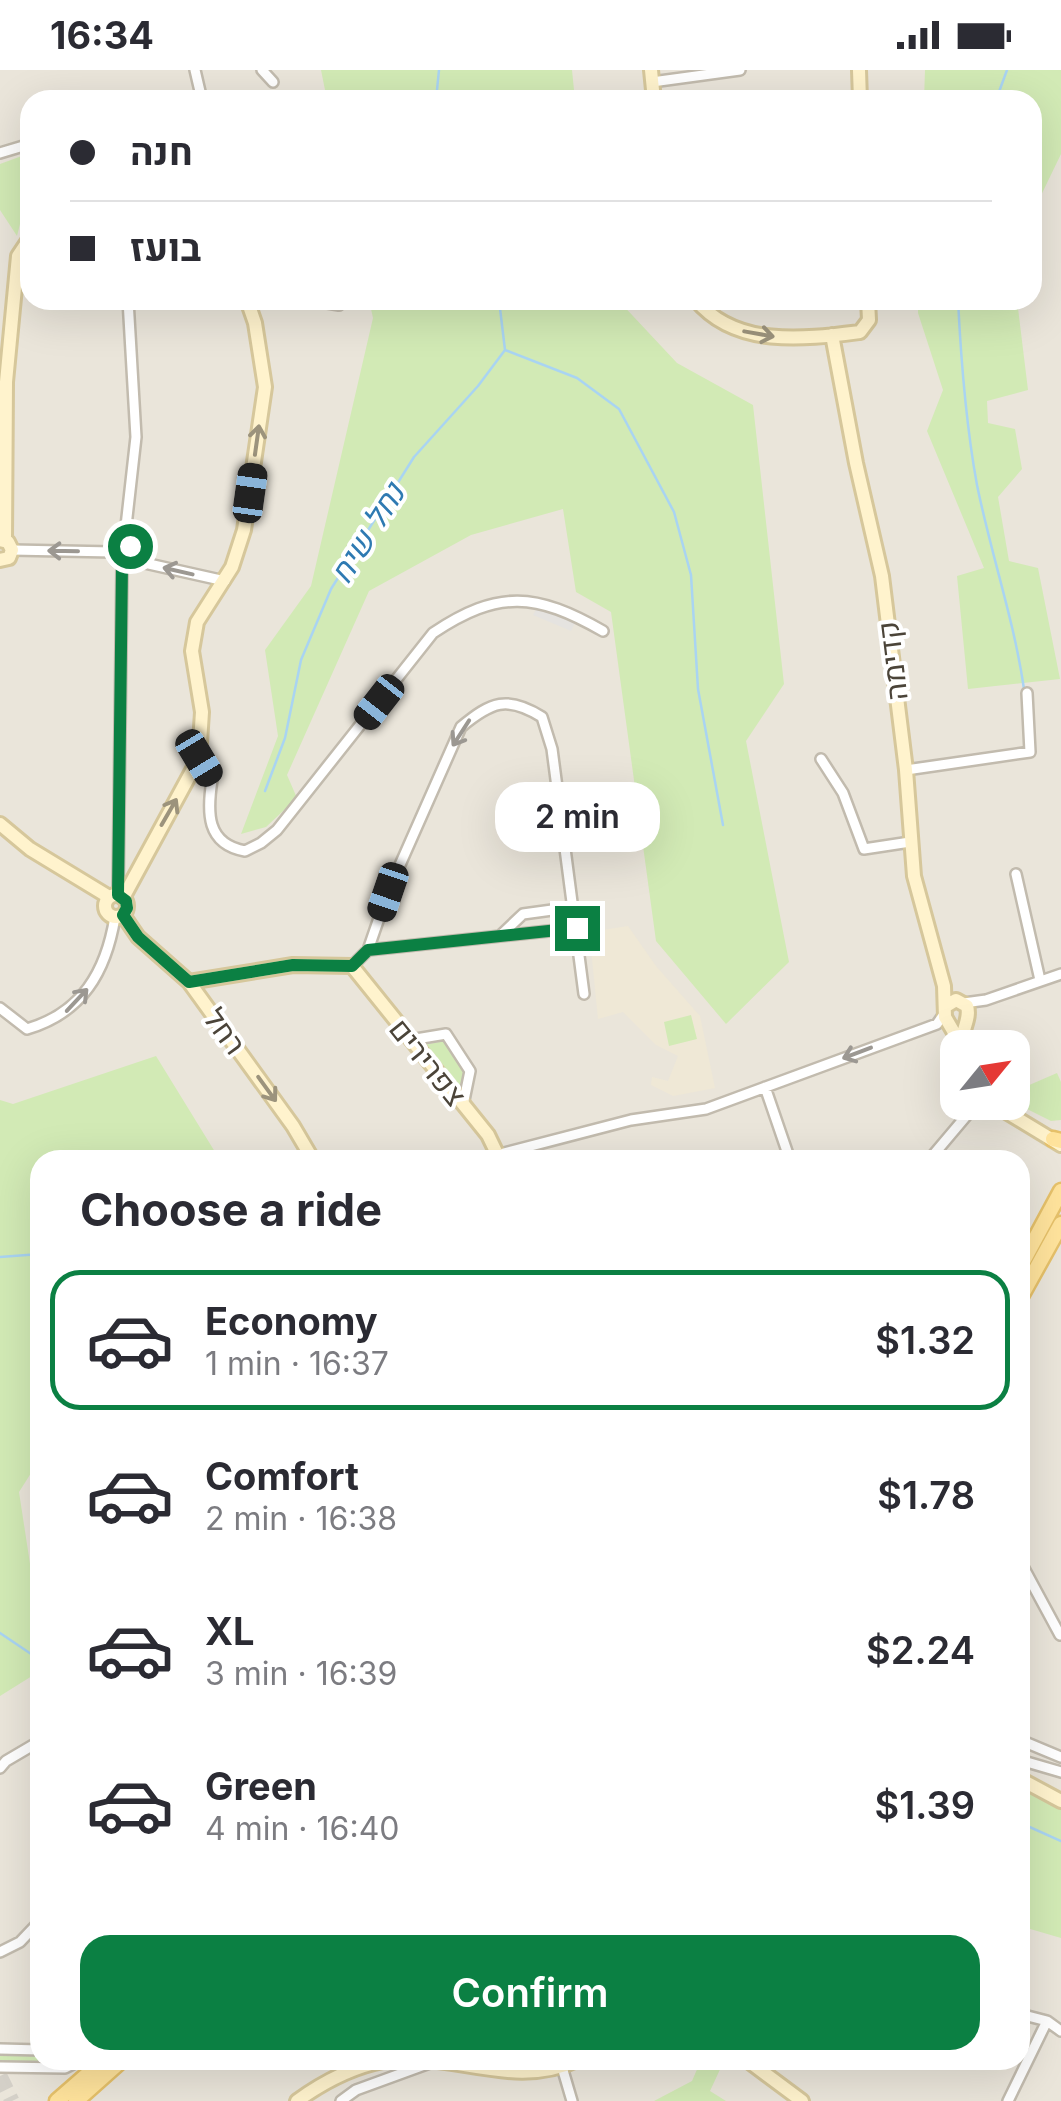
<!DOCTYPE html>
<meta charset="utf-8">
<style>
body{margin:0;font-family:Inter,Heebo,sans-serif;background:#f2f2f3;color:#2b2b33;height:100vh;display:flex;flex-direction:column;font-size:38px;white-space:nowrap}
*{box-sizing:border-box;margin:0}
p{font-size:32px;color:#7c7c81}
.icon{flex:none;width:55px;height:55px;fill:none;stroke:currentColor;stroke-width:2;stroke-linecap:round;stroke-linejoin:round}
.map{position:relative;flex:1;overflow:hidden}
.sheet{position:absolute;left:30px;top:1080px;width:1000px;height:920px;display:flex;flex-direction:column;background:#fff;border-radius:30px;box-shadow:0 10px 40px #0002}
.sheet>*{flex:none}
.guide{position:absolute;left:20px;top:20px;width:1022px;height:220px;border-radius:30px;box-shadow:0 10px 40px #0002;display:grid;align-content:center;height:220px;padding:0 50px;background:#fff}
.needle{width:65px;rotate:60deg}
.buttons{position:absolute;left:940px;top:960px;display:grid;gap:20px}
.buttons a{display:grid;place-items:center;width:90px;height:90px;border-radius:20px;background:#fff;box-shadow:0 10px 40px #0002;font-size:50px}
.end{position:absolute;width:45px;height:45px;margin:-22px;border:12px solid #0b8043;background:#fff;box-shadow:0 0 0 5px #fff}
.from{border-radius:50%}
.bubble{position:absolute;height:70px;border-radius:30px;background:#fff;box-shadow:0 10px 40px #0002;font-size:32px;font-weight:600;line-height:70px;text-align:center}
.car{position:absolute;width:30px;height:60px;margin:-30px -15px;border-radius:12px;box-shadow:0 0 8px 2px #0007;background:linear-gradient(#222 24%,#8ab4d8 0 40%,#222 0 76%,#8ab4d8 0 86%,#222 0)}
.guide b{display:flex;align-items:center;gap:35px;height:95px;font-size:38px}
.guide b+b{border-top:2px solid #e1e1e2}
.guide i{width:25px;height:25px;background:#2b2b33}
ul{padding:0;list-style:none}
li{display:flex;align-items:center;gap:30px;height:140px;margin:0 20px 15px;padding:0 30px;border:5px solid transparent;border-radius:30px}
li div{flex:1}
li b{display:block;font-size:38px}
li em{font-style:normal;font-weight:600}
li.current{border-color:#0b8043}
li>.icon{width:90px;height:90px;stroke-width:1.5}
h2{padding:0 50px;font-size:45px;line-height:120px}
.action{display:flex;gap:20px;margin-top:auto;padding:20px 50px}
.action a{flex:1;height:115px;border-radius:30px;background:#0b8043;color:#fff;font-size:40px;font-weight:600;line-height:115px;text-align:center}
.status{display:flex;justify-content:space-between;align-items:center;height:70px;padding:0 50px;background:#fff;direction:ltr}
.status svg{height:28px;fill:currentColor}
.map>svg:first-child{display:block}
</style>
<div class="status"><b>16:34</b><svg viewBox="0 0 49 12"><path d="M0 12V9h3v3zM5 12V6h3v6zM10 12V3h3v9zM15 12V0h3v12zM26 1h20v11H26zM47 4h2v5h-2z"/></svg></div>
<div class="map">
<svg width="1061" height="2031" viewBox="0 0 1061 2031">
<rect width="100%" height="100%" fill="#f6f3ec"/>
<path fill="#eae5da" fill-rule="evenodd" d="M0 0H1061V2031H0ZM30 30H1032V230H30ZM958 978H1012V1032H958ZM40 1090H1020V1990H40Z"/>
<path fill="#efe8d6" d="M628 856 656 896 700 946 715 1018 673 1026 651 1015 652 1007 668 1011 678 986 656 975 623 942 598 949 590 869 596 861Z"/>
<path fill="#d2eab5" d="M321 0H572L575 30H327Z
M925 0H1061V84L1033 142 1032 30H924Z
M30 83V149L20 154 17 166 0 140V94Z
M369 230H618L677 293 753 335 784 614 746 671 789 892 726 954 656 871 611 542 576 522 563 439 471 465 369 521 287 705 297 728 266 757 241 764 278 666 265 580 311 516 373 248Z
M918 230H1017L1028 320 987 331 988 353 1015 359 1022 399 998 427 1009 491 1038 498 1060 609 968 619 957 506 984 498 927 361 943 320 918 243Z
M691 945 697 969 669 976 664 952Z
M444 971 464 1002 459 1020 424 975Z
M156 986 220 1090H40V1389L19 1422 40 1559V1601L0 1626V1030L13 1034Z
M1057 1003 1061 1012V1050L1051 1051 1013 1032V1022Z
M1020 1710 1061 1733V1868L1020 1856Z
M0 1983 40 1984V1990H62V1995L0 1994Z
M701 1990H717L723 1993 710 2021 726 2031H654L692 2011Z"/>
<path fill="#e5e3e0" d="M539 534 577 549 571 561 533 545Z"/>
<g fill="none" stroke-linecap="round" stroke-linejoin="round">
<path stroke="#a9d4f2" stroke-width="2.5" d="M436 30 439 0
M996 30 1007 0
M958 230C961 291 966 355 977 415 991 484 1014 550 1024 619
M505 280 577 308 619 339 674 442 691 505 698 619 723 755
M265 721 285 668 301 590 331 519 414 387 478 316 505 280 499 230
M0 1187 40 1184
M0 1563 40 1590
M1023 1754 1061 1771"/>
<path stroke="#d4d0c8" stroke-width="15" stroke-dasharray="15 8" stroke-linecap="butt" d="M0 2006 12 2031"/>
<g stroke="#c2bbae" stroke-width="14">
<path id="street" d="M195 0 202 30
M262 0 273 12
M652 12 740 0
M0 83 30 74
M310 230 339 235
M124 474 136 367 128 230
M113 484a10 10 0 1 1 20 0a10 10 0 1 1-20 0Z
M12 480 113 482
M131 490 225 511
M199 688 212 710C207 742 206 774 245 781L261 773 277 760 433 563C499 519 536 523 603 561
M821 689 843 723 864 779 910 772
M906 700 1030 682 1027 623
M1016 804 1040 910
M118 825 122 494
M502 864 523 844 574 837
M368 880 388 822 461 657C491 632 507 625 542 647L552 679 584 924
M352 896 368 880 577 858
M964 933 986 930 1061 904
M0 938 27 959C82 943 106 902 115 847
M410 970 446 964 470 1001 463 1035
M765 1017 790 1090
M477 1090 631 1050 706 1039 937 954 944 944
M929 1090 978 1032
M1020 1491 1060 1565
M1020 1670 1061 1687
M1020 1690 1061 1702
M0 1698 6 1691 40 1671
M0 1882 20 1872 40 1851
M1020 1944 1047 1951 1061 1961
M0 1979 40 1980
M0 1997 65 1998 81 1990
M562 1997 572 2031
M341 2031 356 2020 430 1993
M1008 2031 1047 1951"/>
</g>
<g stroke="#d6c79b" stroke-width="18">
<path id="secondary" d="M651 0 654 30
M859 0 860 30
M696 230C736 278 804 269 860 262L869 250 868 230
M832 265 856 393 882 506 906 700 914 806 944 916 945 947 963 978
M0 470 8 472 12 480 9 488 0 490
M5 470 6 312 18 186 30 168
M0 754 30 779 109 827
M105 836a11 11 0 1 1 22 0a11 11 0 1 1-22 0Z
M123 828 199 688 202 642 192 581 197 552 232 497 244 460 265 317 255 253 247 230
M123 845 138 867 189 912 293 1056 313 1090
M189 912 293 895 352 896 488 1065 500 1090
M946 936 956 930 967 936C971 949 961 960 962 974
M990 1032 1061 1075
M1020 1709 1061 1731
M747 1990 802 2031
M297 2031C322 2013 352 1997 383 1991 448 1979 513 2021 577 1990"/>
</g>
<g stroke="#e6c16a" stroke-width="19">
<path id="primary" d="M1053 1069 1061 1071
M1020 1197 1061 1121
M1020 1228 1061 1154
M57 2031 104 1990
M76 2031 122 1990"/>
</g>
<use href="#street" stroke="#fff" stroke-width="9"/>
<use href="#secondary" stroke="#fff3cd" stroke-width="12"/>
<use href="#primary" stroke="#ffe39c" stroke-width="14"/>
</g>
<defs><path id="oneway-shaft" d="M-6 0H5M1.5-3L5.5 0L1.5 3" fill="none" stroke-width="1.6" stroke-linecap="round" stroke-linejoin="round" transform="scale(2.5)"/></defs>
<g stroke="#9c937c">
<use href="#oneway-shaft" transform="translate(759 264) rotate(10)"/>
<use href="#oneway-shaft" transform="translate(257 370) rotate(-82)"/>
<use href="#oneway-shaft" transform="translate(169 742) rotate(-60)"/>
<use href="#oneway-shaft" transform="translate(267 1019) rotate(54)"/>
</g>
<g stroke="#9c9892">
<use href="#oneway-shaft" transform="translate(63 481) rotate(-179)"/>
<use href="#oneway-shaft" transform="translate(178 501) rotate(-167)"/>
<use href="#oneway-shaft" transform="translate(461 663) rotate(123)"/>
<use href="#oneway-shaft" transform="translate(77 930) rotate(-47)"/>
<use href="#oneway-shaft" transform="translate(857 983) rotate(159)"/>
</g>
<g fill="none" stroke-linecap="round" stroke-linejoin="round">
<path stroke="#0b8043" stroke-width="12" d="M130 476 132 488 122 494 118 825 126 831 127 838 123 845 138 867 189 912 293 895 352 896 368 880 577 858"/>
</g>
<g text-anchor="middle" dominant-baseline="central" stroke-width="8" stroke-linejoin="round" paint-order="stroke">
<g font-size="30" fill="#4b4439" stroke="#fff">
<text transform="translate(892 591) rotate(-97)">קדימה</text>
<text transform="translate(225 961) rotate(54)">רחל</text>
<text transform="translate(428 992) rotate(51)">צפרירים</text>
</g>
<g font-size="32" font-style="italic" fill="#2e7ab2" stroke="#fff">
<text transform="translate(367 463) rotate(-58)">נחל שיח</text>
</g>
</g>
</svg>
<div class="buttons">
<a><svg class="needle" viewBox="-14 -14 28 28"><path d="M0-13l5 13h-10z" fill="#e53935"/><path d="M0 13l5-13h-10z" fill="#7c7c81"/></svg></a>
</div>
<i class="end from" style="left:130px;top:476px"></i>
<i class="end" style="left:577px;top:858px"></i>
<div class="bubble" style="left:495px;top:712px;width:165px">2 min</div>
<i class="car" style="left:250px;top:423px;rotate:8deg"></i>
<i class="car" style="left:379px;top:632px;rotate:218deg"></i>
<i class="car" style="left:199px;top:688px;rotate:149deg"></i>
<i class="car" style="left:388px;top:822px;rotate:199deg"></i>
<div class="guide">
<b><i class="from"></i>חנה</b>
<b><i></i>בועז</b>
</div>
<section class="sheet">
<h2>Choose a ride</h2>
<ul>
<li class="current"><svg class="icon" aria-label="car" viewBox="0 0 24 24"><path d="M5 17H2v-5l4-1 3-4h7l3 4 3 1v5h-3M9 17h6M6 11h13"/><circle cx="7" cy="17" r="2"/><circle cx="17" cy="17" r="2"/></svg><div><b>Economy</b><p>1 min · 16:37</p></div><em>$1.32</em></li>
<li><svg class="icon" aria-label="car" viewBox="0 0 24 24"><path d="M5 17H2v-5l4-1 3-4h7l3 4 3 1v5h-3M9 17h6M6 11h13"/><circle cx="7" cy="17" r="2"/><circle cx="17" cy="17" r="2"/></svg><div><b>Comfort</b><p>2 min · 16:38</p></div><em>$1.78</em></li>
<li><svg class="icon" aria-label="car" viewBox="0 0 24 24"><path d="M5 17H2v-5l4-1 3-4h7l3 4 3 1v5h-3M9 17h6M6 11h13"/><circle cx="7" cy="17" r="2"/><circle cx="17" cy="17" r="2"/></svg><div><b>XL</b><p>3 min · 16:39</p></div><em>$2.24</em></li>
<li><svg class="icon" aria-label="car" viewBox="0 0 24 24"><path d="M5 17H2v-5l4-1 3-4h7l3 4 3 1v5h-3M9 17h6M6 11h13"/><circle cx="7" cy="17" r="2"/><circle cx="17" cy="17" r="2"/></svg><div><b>Green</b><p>4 min · 16:40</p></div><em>$1.39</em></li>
</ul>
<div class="action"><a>Confirm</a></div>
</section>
</div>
